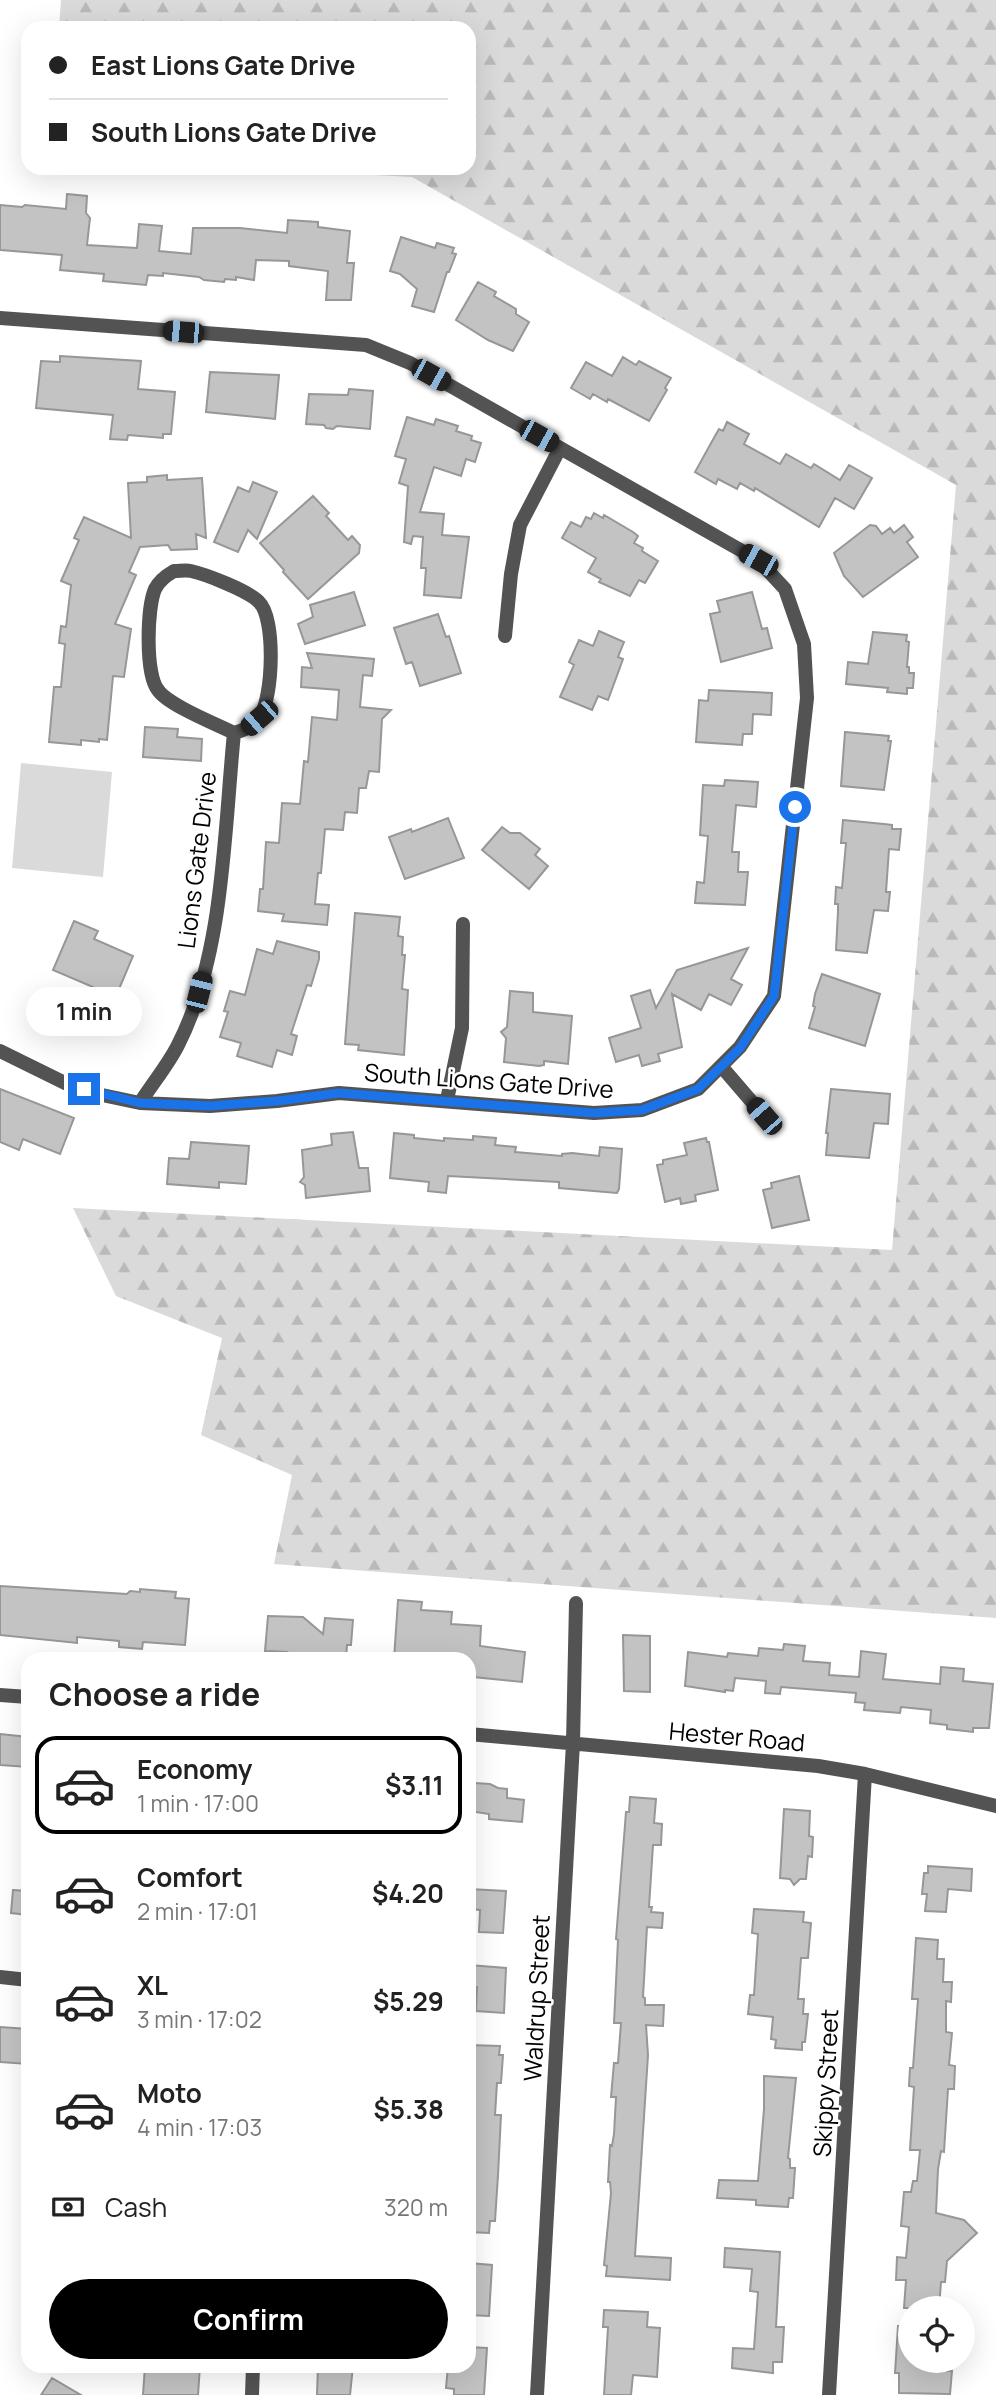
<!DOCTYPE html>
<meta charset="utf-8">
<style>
body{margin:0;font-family:Manrope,sans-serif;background:#f2f2f2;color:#222;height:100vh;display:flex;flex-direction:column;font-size:26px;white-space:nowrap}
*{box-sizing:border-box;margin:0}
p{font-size:23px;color:#767676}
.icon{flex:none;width:38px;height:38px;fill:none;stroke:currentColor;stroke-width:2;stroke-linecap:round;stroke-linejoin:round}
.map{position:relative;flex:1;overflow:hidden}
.sheet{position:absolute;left:21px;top:1652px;width:455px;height:721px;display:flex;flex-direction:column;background:#fff;border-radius:21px;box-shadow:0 7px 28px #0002}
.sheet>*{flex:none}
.top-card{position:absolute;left:21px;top:21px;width:455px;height:154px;border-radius:21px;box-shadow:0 7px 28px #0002;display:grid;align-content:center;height:154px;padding:0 28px;background:#fff}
.buttons{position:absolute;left:898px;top:2296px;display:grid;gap:14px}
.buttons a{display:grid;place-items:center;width:77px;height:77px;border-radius:50%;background:#fff;box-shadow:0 7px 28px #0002;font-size:35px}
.end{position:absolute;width:32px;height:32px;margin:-16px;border:9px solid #1a73e8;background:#fff;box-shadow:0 0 0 4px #fff}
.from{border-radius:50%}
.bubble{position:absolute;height:49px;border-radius:24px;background:#fff;box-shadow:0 7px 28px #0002;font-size:23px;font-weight:700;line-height:49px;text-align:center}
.car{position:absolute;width:21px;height:42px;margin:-21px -10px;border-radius:9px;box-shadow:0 0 5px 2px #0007;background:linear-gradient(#222 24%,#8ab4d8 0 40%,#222 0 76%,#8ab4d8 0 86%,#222 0)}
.top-card b{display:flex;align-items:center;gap:24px;height:66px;font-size:26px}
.top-card b+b{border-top:2px solid #e0e0e0}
.top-card i{width:18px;height:18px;background:#222}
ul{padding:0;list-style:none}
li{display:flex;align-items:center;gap:21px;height:98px;margin:0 14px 10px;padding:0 14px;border:4px solid transparent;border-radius:21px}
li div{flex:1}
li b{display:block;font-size:26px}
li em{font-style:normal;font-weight:700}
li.selected{border-color:#000}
li>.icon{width:63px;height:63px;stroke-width:1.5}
h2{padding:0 28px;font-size:32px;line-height:84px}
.pay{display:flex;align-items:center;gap:18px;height:77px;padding:0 28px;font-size:26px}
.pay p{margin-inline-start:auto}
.cta{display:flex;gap:14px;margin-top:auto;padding:14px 28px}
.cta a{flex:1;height:80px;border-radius:42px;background:#000;color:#fff;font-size:28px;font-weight:700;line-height:80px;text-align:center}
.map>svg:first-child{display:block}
</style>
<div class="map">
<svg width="996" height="2395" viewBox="0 0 996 2395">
<defs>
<pattern id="forest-firs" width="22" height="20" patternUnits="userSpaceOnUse" patternTransform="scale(1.75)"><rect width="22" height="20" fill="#dadada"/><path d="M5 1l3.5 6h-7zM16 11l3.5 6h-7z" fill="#b9b9b9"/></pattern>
</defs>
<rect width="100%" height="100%" fill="#fff"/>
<path fill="url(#forest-firs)" d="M61 0H996V1618L274 1564 292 1475 201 1435 222 1338 116 1296 73 1208 892 1250 956 485 412 177 238 168H469V28H59Z"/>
<path fill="#dadada" d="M21 763 112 772 103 877 12 868Z"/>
<path fill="#c3c3c3" stroke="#979797" stroke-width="2" d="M67 194 87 196 86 213 90 218 87 245 137 248 139 224 162 226 159 251 191 254 193 228H240L287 233 288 220 318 222V227L350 231 347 263H354L351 300H326L328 271 289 266V261L256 260 254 280 236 277V280L225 279 224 282 204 280 199 277 163 273V276L148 275 146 285 103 281 104 274 60 270 62 255 0 250V205L22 207 25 205 66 209Z
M401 237 435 248 437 243 454 248 452 253 456 254 449 272H447L434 312 412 306 417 289 400 274 390 271Z
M478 282 496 292 494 296 516 309V314L529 322 513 351 488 340 456 320Z
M60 356 141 361 138 389 175 392 171 434H163V438L128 435 127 440 110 439 113 415 36 408 41 361 60 362Z
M623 357 636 365 639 361 671 378 665 388 667 390 649 421 608 399 607 402 593 394 590 399 571 388 586 362 612 376Z
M210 372 279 375 275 419 206 412Z
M349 389 373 391 370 429 337 426 333 429 326 428 324 425 306 424 309 394 348 395Z
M407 417 434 425 436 419 458 426 456 431 472 436 471 440 481 443 475 462 466 459 461 476 434 467 420 512 444 514 442 535 469 537 461 598 424 595 426 568H421L423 537 413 536 411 544 404 542 408 486 399 483 406 459 395 456Z
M727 422 749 434 744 444 780 464 786 454 811 468 814 464 840 480 849 465 872 478 854 509 835 498 819 527 755 488 754 491 740 483 737 489 718 479 716 484 695 472 715 436 719 429 723 431Z
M167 475V480L202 478 206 538 196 534 197 549 171 550 168 545 140 547 129 572 136 575 115 624 131 629 124 677 113 676 107 740 99 739V742L81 740V745L49 742 54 687H61L65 644 59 643 61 626 66 627 71 585 61 581 79 540 74 538 84 517 131 538 128 483 147 482V477Z
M253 482 277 492 257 539 248 530 238 552 214 542 238 487 249 492Z
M313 496 329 513 326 516 348 540 352 536 360 545 359 553 308 599 283 572 284 570 260 543Z
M594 513 603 518 604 515 633 532 638 536 634 543 643 548 642 551 658 561 645 583 639 580 630 596 599 582 601 579 588 572 596 558 562 538 571 522 581 527 586 517 591 519Z
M870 525 876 526 882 534 890 528 894 533 904 525 913 537 907 542 918 557 863 597 844 576 834 553Z
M354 592 365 625 305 644 298 624 313 617 310 605Z
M752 592 762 629 767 628 772 648 721 662 710 614 720 612 717 601Z
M438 614 446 637 449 636 461 673 420 686 412 662 406 664 394 628Z
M599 631 624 642 618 657 623 659 608 700 598 696 592 710 560 697 574 665 569 662 579 640 593 646Z
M873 632 907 635 906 641 909 642 907 667H909V673H914L913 688H907V694L887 692 888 688 846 684 848 662 868 664Z
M307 653 374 659 372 676 363 675 360 707 391 710 382 719 379 772 369 771 366 788H359L357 813 345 812 343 830 325 829 321 873H318L315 904 329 905 327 925 282 921 284 914 258 911 260 889H263L266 842 279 843 282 803 300 804 304 761 308 762 312 717 337 720 339 690 301 687 302 667 312 668Z
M709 690 772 693 771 715 753 714 752 734H743L742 745 696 742 699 700 708 701Z
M145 727 178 729 177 737 202 739 201 761 143 757Z
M845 732 889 736 888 741H891L884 790 841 786Z
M725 780 758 782 756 807 736 805 732 852H739L738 872H748L745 905 695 903 697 882 704 883 708 836 700 835 703 785 724 786Z
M448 818 464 858 405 879 389 837 411 829 412 832Z
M843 820 884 824 892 825V829H901L899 850 889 849 886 892H890L888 911 874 910 867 953 836 950 838 911V904H835L836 887 842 888 846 843H841Z
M502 827 510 833H520L540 849 535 855 548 866 529 889 482 850Z
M355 913 400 917 398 936 403 937 402 955H405L402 989 408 990 404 1055 358 1050 359 1045 345 1044Z
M74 921 98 931 94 939 133 956 108 1015 85 1005 93 987 53 970Z
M277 941 319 952V959L311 986 307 985 291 1034 297 1036 292 1055 277 1050 272 1067 237 1056 241 1043 220 1037 228 1012 224 1011 230 991 245 995 257 949 273 954Z
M748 948 731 979 742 985 731 1005 709 994 701 1010 672 994 682 1047 658 1054 660 1061 642 1066 639 1055 616 1062 609 1038 641 1028 631 996 650 990 656 1008 677 970Z
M822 974 880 994 865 1046 809 1028 815 1007 813 1006 815 994Z
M510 991 533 993V1012L572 1016 568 1064 544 1061V1065L539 1066 504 1062 506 1038 501 1032 507 1027Z
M0 1089 74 1118 60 1154 23 1139 19 1150 0 1142Z
M831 1089 890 1094 888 1124 874 1123 869 1158 826 1155 828 1133H826Z
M353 1132 359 1168H368L370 1191 306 1198 305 1185 300 1182 304 1177 302 1150 332 1145 331 1134Z
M394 1133 414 1135V1138L444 1141V1138L473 1140V1136L496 1138 495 1145 516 1147 515 1152 562 1156V1154L572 1153 599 1156 600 1147 622 1149 619 1189 617 1193 559 1188V1182L448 1176 446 1193 428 1191 429 1182 390 1178Z
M706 1138 707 1142H709L718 1190 695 1195 696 1201 681 1204 680 1198 665 1202 657 1165 663 1164V1160L687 1155 684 1143Z
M191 1142 249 1146 246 1184 219 1182V1188L167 1184 169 1158 189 1159Z
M799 1176 809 1220 772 1228 763 1190 772 1188 771 1183Z
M0 1586 127 1594 130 1591 140 1592V1589L176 1592 175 1598 189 1599 185 1645 143 1642 142 1649 119 1647V1641L77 1637V1643L0 1635Z
M398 1600 422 1602 421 1610 452 1612 451 1624 481 1626 480 1646 525 1652 522 1682 473 1677 469 1672V1659H394Z
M268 1616 303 1617 323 1634 325 1618 353 1620 351 1645H347L346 1659 286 1658 287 1652 265 1651Z
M623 1635 650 1636V1692L624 1691Z
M784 1644 805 1646 803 1661 830 1663 829 1675 859 1677 861 1651 886 1654 883 1679 940 1684 941 1667 964 1669 963 1681 993 1684 989 1728H973V1732L947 1729V1725L930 1723 931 1710 901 1707 900 1713 864 1710 865 1703 855 1702 856 1693 781 1687 780 1694 765 1693 766 1681 735 1678 733 1691 725 1690V1692L685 1686 688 1652 727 1657 728 1653 758 1656 759 1648 783 1650Z
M0 1734 28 1737V1767L0 1765Z
M475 1783 490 1784 498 1788 507 1789V1798L524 1800 522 1822 489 1819V1814L469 1811V1784L475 1785Z
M630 1797 656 1799 654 1823 662 1824 661 1845H653L649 1907H652L651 1912 663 1913 662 1928 647 1927 643 1997 645 1998V2005H664L663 2026 646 2025 648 2055 635 2256 671 2258 670 2280 606 2276 607 2266 604 2265 611 2193 610 2182H608L610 2145 612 2146 614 2134 616 2097H611L614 2063H618L621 2023H614L618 1940 616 1939 626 1812H629Z
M784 1809 810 1811 809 1836 813 1837 812 1857 808 1856 806 1879H800L794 1885 790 1879 780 1878Z
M928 1866 972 1869 971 1891 948 1889 946 1912 925 1911 927 1894H922L924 1873H928Z
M469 1889 506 1891 503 1933 479 1932 480 1910 469 1909Z
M13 1890 28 1891V1915L11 1913Z
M754 1909 804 1912 803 1922 811 1923 808 1958H801L798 1999H804L803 2014H808L805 2042H802V2050L775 2048 776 2040 771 2039 773 2017 748 2014 750 1995H754L758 1934 752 1933Z
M916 1938 938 1940 937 1959H944L943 1982H952L951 2002 946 2001V2032L952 2033 949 2065 955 2066 954 2089H948L944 2152 941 2151 938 2169 936 2213 964 2220 977 2233 947 2261 945 2282H941L939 2308H904L906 2280H896L897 2257 906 2258 909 2227 901 2226 904 2192H911L913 2181H917L920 2150H910L914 2087 909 2086 910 2068H913L918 1999H912Z
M469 1965 506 1968 504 2013 476 2011 477 1987H469Z
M0 2027 28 2029V2064L0 2062Z
M469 2045 500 2046 499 2055H503L501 2083H497L495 2115H501L498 2175 495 2221H490L489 2233 469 2232V2124L472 2089H469Z
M764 2076 796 2078 788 2158 790 2159V2168H795L793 2198H789L788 2207 756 2205V2200L717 2198 719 2180 758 2181 764 2109Z
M725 2248 780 2252 776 2327H784L782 2362H773V2373L732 2368 733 2348 754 2349 758 2292 750 2291 752 2269 724 2267Z
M469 2263 492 2265 489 2316 469 2315Z
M604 2310 648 2312 647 2327 660 2328 657 2377 633 2375 631 2395H604L608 2327H603Z
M898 2326H910V2361H927V2368L929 2370 952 2371 950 2394 899 2393V2373H895Z
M469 2347 487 2348 484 2395H454V2389L446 2388 448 2366H469Z
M145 2366H200L198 2395H143Z
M318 2366H353L350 2395H317Z
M52 2378 81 2395H41Z"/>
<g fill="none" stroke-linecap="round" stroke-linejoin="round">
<path stroke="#535353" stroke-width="14" d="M0 318 366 345 410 363 758 560 785 589 804 644 807 698 774 996 740 1047 698 1089 642 1110 594 1113 339 1093 277 1101 210 1106 140 1103 102 1095 65 1083 0 1051
M505 636 511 574 520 525 560 448
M721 1066 764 1116
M447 1100 462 1028 463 924
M140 1103C152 1084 168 1065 178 1045 224 955 224 833 234 733 216 724 168 705 158 690 145 674 147 608 155 589 159 581 167 575 174 571 180 571 186 570 191 571 205 574 249 591 259 602 276 618 273 698 260 716 254 726 244 730 234 733
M0 1695 28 1697
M469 1734 818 1766 865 1774 996 1806
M0 1977 28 1980
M252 2395 253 2366
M537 2395 573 1743 576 1603
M829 2395 865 1774"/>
</g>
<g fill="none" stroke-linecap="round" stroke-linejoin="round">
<path stroke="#1a73e8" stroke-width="9" d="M84 1089 140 1103 163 1104 210 1106 277 1101 339 1093 594 1113 642 1110 698 1089 740 1048 774 996 795 807"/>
</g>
<g text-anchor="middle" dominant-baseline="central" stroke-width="5" stroke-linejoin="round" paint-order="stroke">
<g font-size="24" fill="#000" stroke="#fff">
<text transform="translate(196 860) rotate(-83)">Lions Gate Drive</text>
<text transform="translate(489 1080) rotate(4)">South Lions Gate Drive</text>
<text transform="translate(737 1736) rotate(5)">Hester Road</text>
<text transform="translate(536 1998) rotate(-87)">Waldrup Street</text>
<text transform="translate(825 2083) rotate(-87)">Skippy Street</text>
</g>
</g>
</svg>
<div class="buttons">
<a><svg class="icon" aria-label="locate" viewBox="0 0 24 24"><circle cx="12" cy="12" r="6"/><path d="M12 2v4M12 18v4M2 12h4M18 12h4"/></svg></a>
</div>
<i class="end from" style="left:795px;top:807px"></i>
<i class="end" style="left:84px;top:1089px"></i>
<div class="bubble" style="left:26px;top:987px;width:116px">1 min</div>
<i class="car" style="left:183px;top:332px;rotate:275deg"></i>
<i class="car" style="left:431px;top:375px;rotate:119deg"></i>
<i class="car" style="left:539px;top:436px;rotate:119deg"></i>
<i class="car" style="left:758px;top:560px;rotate:299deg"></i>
<i class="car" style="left:259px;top:718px;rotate:229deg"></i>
<i class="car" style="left:199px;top:992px;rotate:14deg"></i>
<i class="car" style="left:764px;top:1116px;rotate:319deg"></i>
<div class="top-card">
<b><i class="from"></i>East Lions Gate Drive</b>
<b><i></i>South Lions Gate Drive</b>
</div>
<section class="sheet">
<h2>Choose a ride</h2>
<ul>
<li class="selected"><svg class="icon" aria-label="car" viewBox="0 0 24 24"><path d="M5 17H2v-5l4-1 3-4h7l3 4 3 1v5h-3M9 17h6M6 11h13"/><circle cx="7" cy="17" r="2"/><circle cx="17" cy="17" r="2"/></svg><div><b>Economy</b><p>1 min · 17:00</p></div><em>$3.11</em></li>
<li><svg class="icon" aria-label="car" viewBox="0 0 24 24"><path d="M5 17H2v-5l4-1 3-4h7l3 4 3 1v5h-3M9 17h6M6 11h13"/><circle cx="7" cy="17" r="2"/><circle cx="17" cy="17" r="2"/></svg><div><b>Comfort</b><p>2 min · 17:01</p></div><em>$4.20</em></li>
<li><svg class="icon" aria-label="car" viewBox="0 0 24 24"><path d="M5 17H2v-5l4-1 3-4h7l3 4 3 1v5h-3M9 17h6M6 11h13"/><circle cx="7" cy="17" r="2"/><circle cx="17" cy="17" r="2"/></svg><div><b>XL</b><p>3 min · 17:02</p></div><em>$5.29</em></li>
<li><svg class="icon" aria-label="car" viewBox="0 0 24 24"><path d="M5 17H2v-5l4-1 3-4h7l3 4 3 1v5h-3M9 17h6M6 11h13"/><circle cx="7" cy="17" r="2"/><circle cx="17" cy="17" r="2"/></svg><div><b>Moto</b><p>4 min · 17:03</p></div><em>$5.38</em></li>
</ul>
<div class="pay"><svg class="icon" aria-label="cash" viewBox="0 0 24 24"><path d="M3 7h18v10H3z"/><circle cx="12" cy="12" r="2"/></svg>Cash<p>320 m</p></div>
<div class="cta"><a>Confirm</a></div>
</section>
</div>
